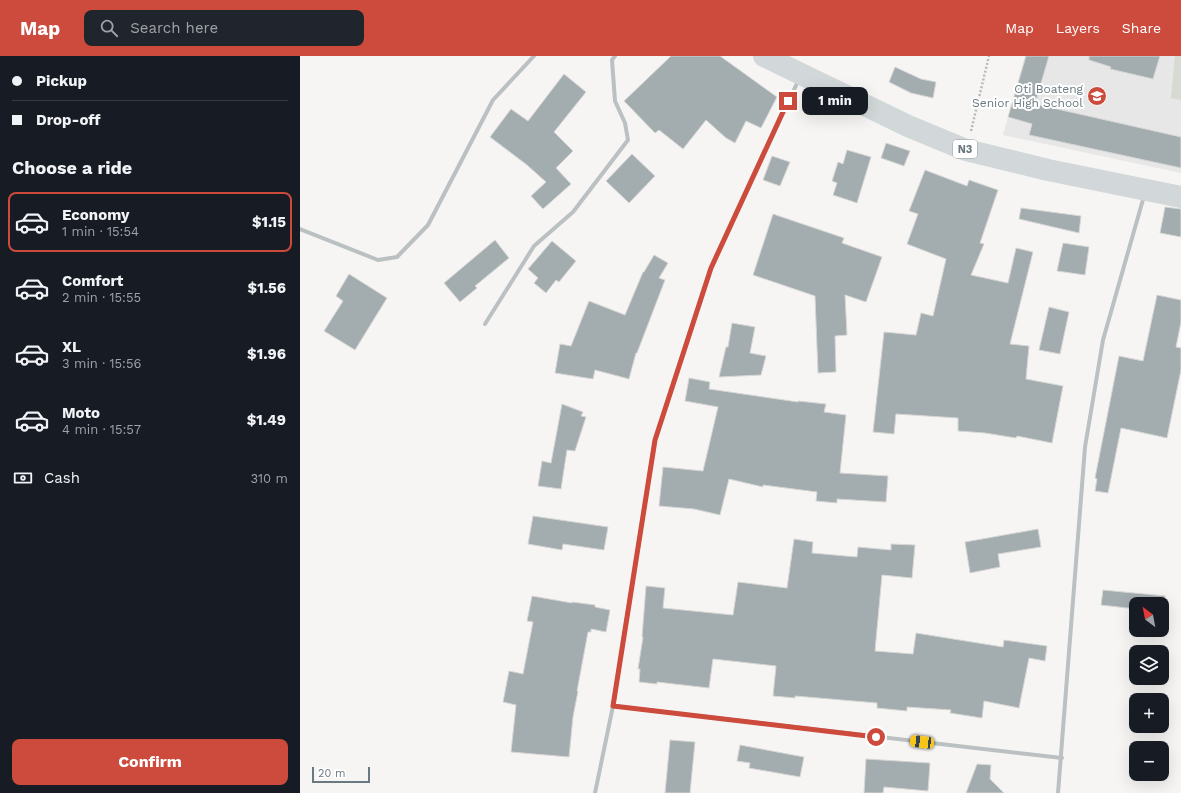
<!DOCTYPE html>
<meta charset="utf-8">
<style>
body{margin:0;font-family:"Work Sans",sans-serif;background:#20242c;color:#f1f3f6;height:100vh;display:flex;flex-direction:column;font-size:15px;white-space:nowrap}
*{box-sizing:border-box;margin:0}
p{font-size:13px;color:#9ea1a6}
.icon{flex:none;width:22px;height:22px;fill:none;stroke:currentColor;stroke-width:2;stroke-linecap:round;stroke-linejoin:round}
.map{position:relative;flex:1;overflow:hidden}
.panel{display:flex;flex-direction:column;background:#171b24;width:300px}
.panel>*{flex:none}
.guide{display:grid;align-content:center;height:88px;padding:0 12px;background:#171b24}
.needle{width:26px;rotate:328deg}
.controls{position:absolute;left:829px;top:541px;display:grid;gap:8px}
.controls a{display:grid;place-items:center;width:40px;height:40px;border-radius:8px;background:#171b24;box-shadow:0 4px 16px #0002;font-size:20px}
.scale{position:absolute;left:12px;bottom:10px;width:58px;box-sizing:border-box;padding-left:4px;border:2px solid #697980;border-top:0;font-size:11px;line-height:14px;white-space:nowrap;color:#697980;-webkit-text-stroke:3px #fff;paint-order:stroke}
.end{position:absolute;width:18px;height:18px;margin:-9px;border:5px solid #cc4b3d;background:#fff;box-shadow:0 0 0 2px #fff}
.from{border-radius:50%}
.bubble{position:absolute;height:28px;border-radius:8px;background:#171b24;box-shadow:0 4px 16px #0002;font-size:13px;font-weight:700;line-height:28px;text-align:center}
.car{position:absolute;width:12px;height:24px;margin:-12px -6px;border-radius:5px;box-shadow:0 0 3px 1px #0007;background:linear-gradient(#f5c518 24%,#345 0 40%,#f5c518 0 76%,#345 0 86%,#f5c518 0)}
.guide b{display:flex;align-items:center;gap:14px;height:38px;font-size:15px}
.guide b+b{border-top:1px solid #363941}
.guide i{width:10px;height:10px;background:#f1f3f6}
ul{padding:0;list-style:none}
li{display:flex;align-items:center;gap:12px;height:60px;margin:0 8px 6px;padding:0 4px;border:2px solid transparent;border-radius:8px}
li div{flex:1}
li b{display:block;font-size:15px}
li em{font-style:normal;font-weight:700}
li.active{border-color:#cc4b3d}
li>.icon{width:36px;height:36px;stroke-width:1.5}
h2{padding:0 12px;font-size:18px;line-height:48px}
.pay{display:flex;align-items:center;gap:10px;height:44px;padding:0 12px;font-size:15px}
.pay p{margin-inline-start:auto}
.primary-button{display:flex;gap:8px;margin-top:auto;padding:8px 12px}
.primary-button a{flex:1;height:46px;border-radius:8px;background:#cc4b3d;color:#fff;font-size:16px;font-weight:700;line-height:46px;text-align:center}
header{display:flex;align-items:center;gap:24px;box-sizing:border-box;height:56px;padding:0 20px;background:#cc4b3d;color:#fff}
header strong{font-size:19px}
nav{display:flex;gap:22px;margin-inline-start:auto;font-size:14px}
.search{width:280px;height:36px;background:#20242c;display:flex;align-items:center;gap:10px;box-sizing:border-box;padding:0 14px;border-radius:8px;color:#9ea1a6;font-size:15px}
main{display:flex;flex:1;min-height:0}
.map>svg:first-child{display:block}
</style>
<header>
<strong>Map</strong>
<div class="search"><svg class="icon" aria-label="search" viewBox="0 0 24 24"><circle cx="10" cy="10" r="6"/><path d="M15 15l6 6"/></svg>Search here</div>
<nav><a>Map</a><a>Layers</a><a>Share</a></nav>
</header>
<main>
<section class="panel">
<div class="guide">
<b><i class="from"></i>Pickup</b>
<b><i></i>Drop-off</b>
</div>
<h2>Choose a ride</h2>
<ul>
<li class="active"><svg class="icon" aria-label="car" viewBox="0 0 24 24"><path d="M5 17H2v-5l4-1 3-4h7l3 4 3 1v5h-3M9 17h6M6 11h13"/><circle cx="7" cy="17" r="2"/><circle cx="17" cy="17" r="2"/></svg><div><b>Economy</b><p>1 min · 15:54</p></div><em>$1.15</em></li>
<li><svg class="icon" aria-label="car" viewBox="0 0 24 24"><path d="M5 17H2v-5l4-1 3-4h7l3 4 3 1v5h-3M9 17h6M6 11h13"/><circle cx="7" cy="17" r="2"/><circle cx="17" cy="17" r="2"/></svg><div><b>Comfort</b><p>2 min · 15:55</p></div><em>$1.56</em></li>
<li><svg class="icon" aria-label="car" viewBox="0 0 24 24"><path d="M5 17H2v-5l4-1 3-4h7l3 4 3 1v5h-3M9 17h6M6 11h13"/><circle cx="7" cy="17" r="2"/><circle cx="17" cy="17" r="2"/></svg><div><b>XL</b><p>3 min · 15:56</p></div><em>$1.96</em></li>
<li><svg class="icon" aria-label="car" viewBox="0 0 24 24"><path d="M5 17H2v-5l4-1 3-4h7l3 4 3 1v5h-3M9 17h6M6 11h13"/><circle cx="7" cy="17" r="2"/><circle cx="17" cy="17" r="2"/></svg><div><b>Moto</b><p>4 min · 15:57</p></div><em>$1.49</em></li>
</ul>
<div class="pay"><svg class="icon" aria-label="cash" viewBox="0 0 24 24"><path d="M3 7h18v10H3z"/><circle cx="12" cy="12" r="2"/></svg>Cash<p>310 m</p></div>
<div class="primary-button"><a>Confirm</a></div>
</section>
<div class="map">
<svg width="881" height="737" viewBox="0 0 881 737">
<rect width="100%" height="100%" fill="#f6f5f3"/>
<path fill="#e6e7e6" d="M725 0H881V117L703 79Z"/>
<path fill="#d6dad2" d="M875 0H881V44L871 42Z"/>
<path fill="#a3acaf" stroke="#d7d7d5" d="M371 0H420L477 41 461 72 446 65 435 87 426 82 406 64 383 93 359 74 355 77 324 45Z
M726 0H749L735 48 881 81V112L729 79 732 68 708 61Z
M789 0H860L853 23 810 13 811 11 789 4Z
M595 11 621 23 636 26 633 42 611 37 589 26Z
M264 18 286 36 254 76 273 95 256 112 271 128 243 153 231 140 246 126 227 109 190 81 211 53 228 65Z
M586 87 610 95 604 110 581 102Z
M547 94 571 101 557 147 533 139 537 127 532 125 538 106 543 108Z
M332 98 355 120 329 147 306 125Z
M472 100 490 106 480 130 463 124Z
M625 114 667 130 669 124 698 134 680 187 684 188 671 219 708 227 716 192 733 196 710 288 729 290 726 323 763 330 752 387 717 380 716 382 685 377 658 375V362L596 358 594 378 573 376 584 276 616 279 621 257 633 260 646 203 607 188 618 158 609 155Z
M865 151 881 153V181L860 177Z
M721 152 781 160 779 177 719 163Z
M473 158 544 182 542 187 582 201 566 246 545 239 547 279 535 280 536 316 518 317 515 240 453 219Z
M195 184 209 202 175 230 177 232 160 246 144 227Z
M252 185 276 205 259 226 256 224 246 237 234 227 238 222 228 213Z
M763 187 789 191 785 219 757 215Z
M354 199 368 207 359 222 365 224 337 297H336L329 323 295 314 293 323 255 317 260 288 271 290 289 245 325 259 343 216H344Z
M49 218 87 242 55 294 24 275 43 245 36 240Z
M857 239 881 244V266L876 291 881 292V314L867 382 821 372 808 437 795 435 797 423 795 422 819 300 843 305Z
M749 251 769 256 760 298 739 294Z
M432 267 455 271 450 297 466 300 461 319 419 321 426 291H428Z
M389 322 410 326 409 333 498 346V345L526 348 524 356 546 359 540 417 588 420 586 446 537 443V447L516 445 517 436 463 429V431L429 423 420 459 394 453 359 450 363 411 403 415 418 351 385 345Z
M262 348 283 356 281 360 286 361 275 395 267 394 261 433 238 430 242 405 251 407Z
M233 460 308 471 304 494 263 488 262 494 228 488Z
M738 473 741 491 698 498 700 511 670 517 665 486Z
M494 483 513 486 512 497 557 501 558 491 591 494V488L615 489 612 522 582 519 575 595 613 598 616 577 703 591 704 584 747 590 745 605 729 602 719 652 684 645 682 662 650 657 651 654 607 651V655L577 652V647L495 640V642L473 640 476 610 413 603 409 632 357 626V628L339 626 340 613H338L343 581H342L346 530 365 532 363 552 433 559 438 526 487 532Z
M803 534 865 540 863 556 862 548H836V553L801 549Z
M232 540 272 547V546L295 549V551L310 554 306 576 291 573V576H288L277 635H278L273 661 269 701 211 696 216 649 203 646 209 615 223 618 233 566 227 565Z
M370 684 395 686 390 737H365Z
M440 689 504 701 500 721 449 712 450 707 437 705Z
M566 703 630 707 628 735 584 731 583 737H564Z
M677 708 691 709 690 723 704 737H666Z"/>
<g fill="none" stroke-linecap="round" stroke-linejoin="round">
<path stroke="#b5b9ba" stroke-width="2.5" stroke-dasharray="2 2" stroke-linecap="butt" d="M671 75 689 0"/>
<path stroke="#bbc0c2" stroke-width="4" d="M0 173 78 204 97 201 128 169 193 44 234 0
M185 268 234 190 273 156 328 84 325 67 315 45 312 4 315 0
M313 650 762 702
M295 737 313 650 355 384 411 212 499 23
M758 737 785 391 803 284 844 140"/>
<path stroke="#d2d8d9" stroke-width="22" d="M464 0 608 70 666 94 748 114 881 141"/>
</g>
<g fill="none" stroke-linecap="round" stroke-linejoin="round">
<path stroke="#cc4b3d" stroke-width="5" d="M488 45 411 212 355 384 313 650 576 681"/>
</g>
<defs>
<g id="school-disc" transform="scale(1)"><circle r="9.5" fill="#cc4b3d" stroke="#fff"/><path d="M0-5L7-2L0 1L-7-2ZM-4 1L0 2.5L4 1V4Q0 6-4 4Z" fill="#fff"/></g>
</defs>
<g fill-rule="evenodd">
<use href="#school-disc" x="797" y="40"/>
</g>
<g text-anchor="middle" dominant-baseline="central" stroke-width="4" stroke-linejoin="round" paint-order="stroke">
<rect fill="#fff" stroke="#96a1a6" stroke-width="1" x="653" y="84" width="24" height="18" rx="3"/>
<g font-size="11" font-weight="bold" fill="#697980">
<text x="665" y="93">N3</text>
</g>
<g font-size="12" fill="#697980" stroke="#fff" text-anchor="end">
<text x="783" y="33">Oti Boateng<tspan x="783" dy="14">Senior High School</tspan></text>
</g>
</g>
</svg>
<div class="controls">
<a><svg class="needle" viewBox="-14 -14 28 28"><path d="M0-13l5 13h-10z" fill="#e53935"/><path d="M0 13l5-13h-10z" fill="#9ea1a6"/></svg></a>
<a><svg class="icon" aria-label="layers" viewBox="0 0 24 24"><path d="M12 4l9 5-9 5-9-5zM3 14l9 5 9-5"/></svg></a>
<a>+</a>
<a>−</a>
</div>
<div class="scale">20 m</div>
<i class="end from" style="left:576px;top:681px"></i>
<i class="end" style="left:488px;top:45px"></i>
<div class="bubble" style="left:502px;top:31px;width:66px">1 min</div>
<i class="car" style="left:622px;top:686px;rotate:277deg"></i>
</div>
</main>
